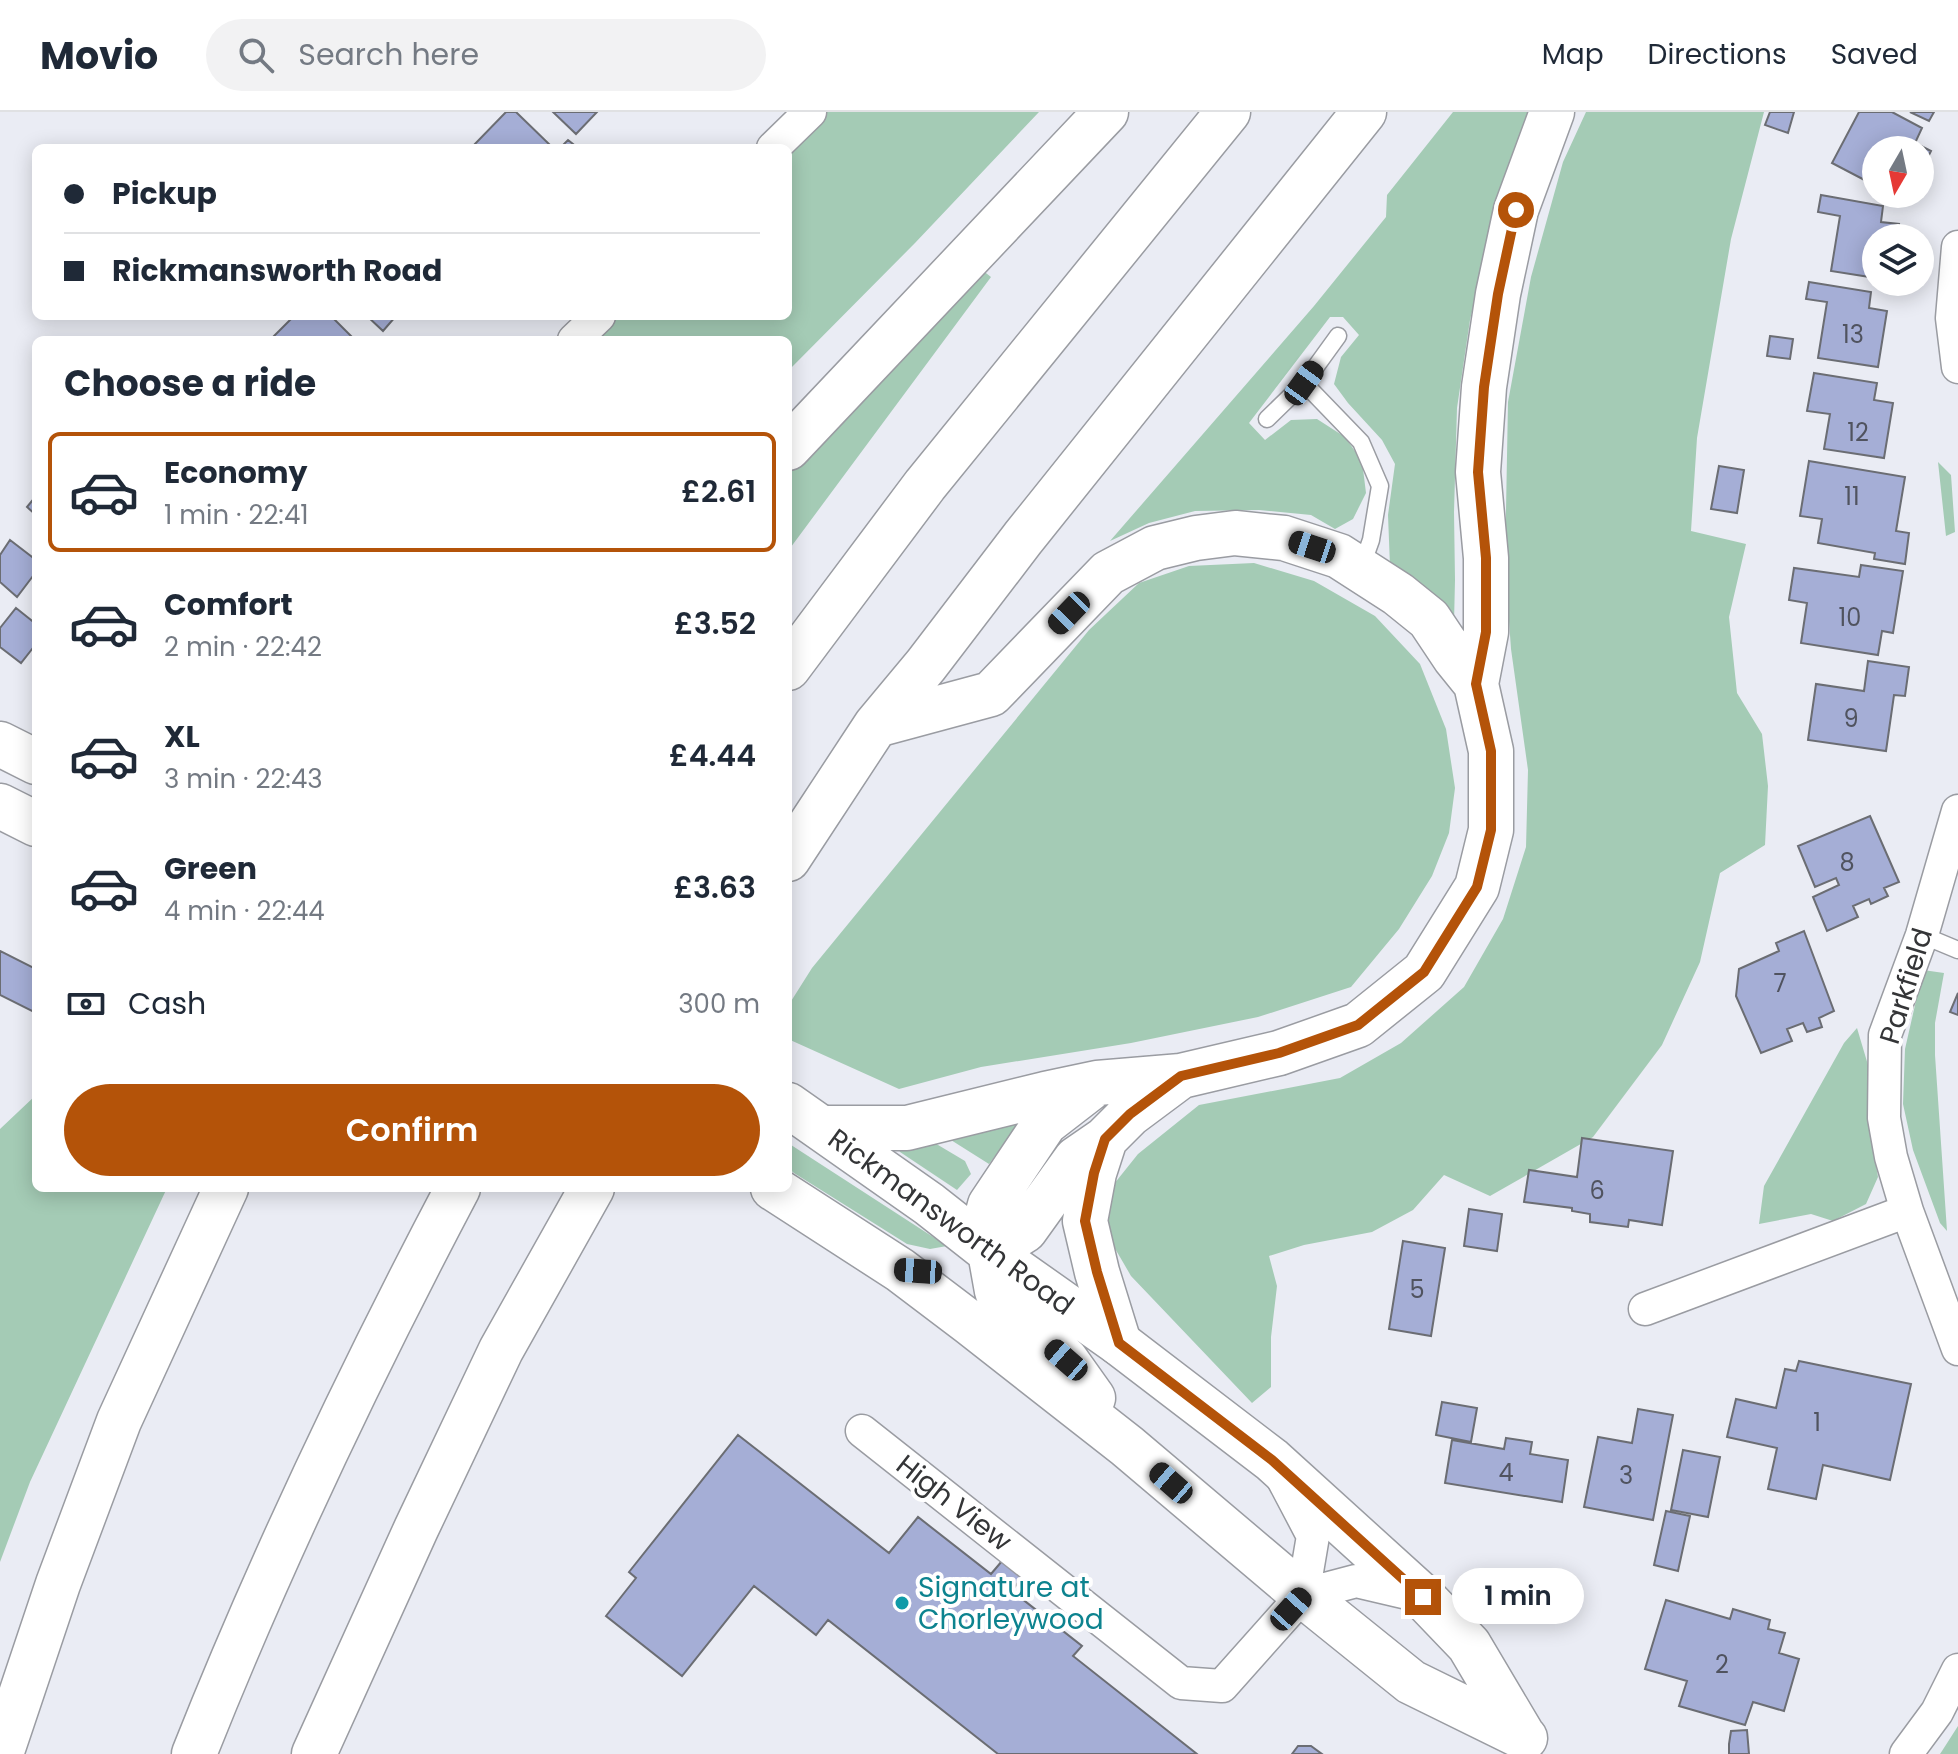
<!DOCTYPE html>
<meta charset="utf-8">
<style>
body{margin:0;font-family:Poppins,sans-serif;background:#f2f2f3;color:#1f2937;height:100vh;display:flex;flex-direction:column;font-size:30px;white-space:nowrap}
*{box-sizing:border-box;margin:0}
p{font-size:26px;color:#747a83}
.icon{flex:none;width:44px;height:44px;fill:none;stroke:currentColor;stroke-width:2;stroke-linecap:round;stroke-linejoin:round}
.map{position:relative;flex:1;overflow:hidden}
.side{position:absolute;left:32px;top:224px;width:760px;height:856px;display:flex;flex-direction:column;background:#fff;border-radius:12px;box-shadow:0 4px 20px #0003}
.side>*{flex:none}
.top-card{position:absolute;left:32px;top:32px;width:760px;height:176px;border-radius:12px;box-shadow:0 4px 20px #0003;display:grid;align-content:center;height:176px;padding:0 32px;background:#fff}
.needle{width:52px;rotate:189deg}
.buttons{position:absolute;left:1862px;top:24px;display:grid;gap:16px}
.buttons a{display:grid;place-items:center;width:72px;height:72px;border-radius:50%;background:#fff;box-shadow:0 4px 20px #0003;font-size:40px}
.end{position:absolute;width:36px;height:36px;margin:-18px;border:10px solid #b45309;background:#fff;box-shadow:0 0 0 4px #fff}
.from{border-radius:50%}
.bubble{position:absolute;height:56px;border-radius:28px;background:#fff;box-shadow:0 4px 20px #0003;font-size:26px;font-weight:600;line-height:56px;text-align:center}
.car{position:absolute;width:24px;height:48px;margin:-24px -12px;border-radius:10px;box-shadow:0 0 6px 2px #0007;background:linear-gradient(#222 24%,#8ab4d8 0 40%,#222 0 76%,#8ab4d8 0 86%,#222 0)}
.top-card b{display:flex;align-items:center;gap:28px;height:76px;font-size:30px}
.top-card b+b{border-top:2px solid #e0e1e3}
.top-card i{width:20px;height:20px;background:#1f2937}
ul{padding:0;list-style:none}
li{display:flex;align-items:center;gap:24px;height:120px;margin:0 16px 12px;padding:0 16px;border:4px solid transparent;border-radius:12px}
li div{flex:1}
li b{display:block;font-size:30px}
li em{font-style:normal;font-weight:600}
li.on{border-color:#b45309}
li>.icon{width:72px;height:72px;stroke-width:1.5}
h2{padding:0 32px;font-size:36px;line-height:96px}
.pay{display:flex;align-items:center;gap:20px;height:88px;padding:0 32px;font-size:30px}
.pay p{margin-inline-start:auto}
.primary-button{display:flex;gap:16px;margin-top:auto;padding:16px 32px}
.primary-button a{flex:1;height:92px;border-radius:48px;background:#b45309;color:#fff;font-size:32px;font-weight:600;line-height:92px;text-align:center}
header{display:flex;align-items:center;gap:48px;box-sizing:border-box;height:112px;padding:0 40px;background:#fff;border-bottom:2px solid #e0e1e3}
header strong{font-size:38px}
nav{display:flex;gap:44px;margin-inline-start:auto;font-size:28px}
.search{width:560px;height:72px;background:#f2f2f3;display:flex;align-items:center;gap:20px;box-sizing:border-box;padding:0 28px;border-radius:44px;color:#747a83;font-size:30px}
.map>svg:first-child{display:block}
</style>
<header>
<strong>Movio</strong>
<div class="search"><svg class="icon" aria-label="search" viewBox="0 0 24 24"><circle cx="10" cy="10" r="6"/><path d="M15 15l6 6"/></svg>Search here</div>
<nav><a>Map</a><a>Directions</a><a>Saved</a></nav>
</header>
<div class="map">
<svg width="1958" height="1642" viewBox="0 0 1958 1642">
<rect width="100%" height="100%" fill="#eaecf4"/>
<path fill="#a4cbb5" d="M825 0H1039L915 131 788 259V228H590L615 204H788V36Z
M1453 0H1532L1493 111 1470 208 1457 296 1454 400 1455 468 1454 511 1390 454 1388 403 1395 352 1382 328 1348 291 1334 272 1341 245 1359 223 1343 205H1330L1249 311 1265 328 1291 308 1317 307 1345 325 1362 349 1366 381 1353 407 1335 417 1311 403 1259 398 1195 399 1149 411 1110 429 1314 194 1386 105 1387 83Z
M1586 0H1764L1731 127 1697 326 1691 419 1746 432 1729 505 1737 581 1762 622 1768 674 1765 733 1720 761 1700 850 1662 933 1593 1025 1490 1084 1444 1063 1413 1098 1372 1120 1304 1133 1269 1144 1277 1174 1271 1225V1275L1252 1291 1131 1164 1106 1121V1082L1138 1042 1199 993 1340 966 1401 931 1464 875 1503 807 1526 735 1528 658 1511 537 1505 453 1508 290 1531 165 1563 50Z
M977 154 991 165 788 439V362Z
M1938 350 1951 363 1955 420 1946 424Z
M1254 451 1314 469 1375 504 1420 552 1446 617 1455 676 1449 721 1432 764 1399 817 1351 875 1258 905 1131 931 981 955 899 977 788 927V894L812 856 1089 518 1139 471 1189 454Z
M1923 858 1944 861 1935 911V943L1947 1119 1940 1111 1913 1038 1903 992 1905 937Z
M1857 916 1868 953 1870 1017 1878 1065 1866 1092 1833 1109 1811 1102 1759 1112 1764 1074 1844 931Z
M36 983V1076H167L30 1370 0 1450V1017Z
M1023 1007 989 1052 943 1023Z
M928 1027 965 1049 971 1062 957 1078 900 1040 898 1035Z
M788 1031 947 1134 930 1137 907 1132 794 1061 788 1056Z
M1958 1614V1642H1940L1942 1639Z"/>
<path fill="#a5aed6" stroke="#6b6d73" stroke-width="2" d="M506 0H516L550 33 547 36H471Z
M553 0H597L576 22Z
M1770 0H1794L1788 21 1765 13Z
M1859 0H1892L1922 16 1915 31 1931 39 1920 61V38H1876V74L1832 51Z
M1910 0H1934L1929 9Z
M568 28 578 36H560Z
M1891 82H1908L1905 89Z
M1821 83 1883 94 1881 110 1899 112 1897 126H1876V166L1831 159 1840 104 1818 100Z
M1809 170 1871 180 1869 196 1887 199 1878 255 1818 246 1827 190 1806 187Z
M294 204H331L355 228H270Z
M367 204H396L383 219Z
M1770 224 1793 227 1790 247 1767 244Z
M1814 261 1877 271 1874 288 1893 291 1884 346 1824 337 1830 302 1807 299Z
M1809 349 1905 365 1896 419 1909 421 1905 452 1874 447 1875 441 1818 431 1822 407 1800 404Z
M1719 354 1744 358 1737 401 1711 397Z
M36 384V403L27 395Z
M10 428 36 448V460L17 485 0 470V443Z
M1861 453 1903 459 1893 521 1882 519 1878 543 1801 531 1807 491 1789 488 1794 456 1859 465Z
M16 496 36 512V532L21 551 0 535V516Z
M1868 549 1909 555 1905 584 1894 583 1886 639 1808 628 1816 572 1864 579Z
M1870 704 1899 770 1884 776 1888 784 1871 792 1869 787 1853 794 1858 805 1827 819 1813 785 1839 773 1836 766 1815 775 1798 734Z
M1804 819 1834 899 1819 906 1822 915 1807 920 1803 911 1787 917 1792 929 1761 941 1736 884 1739 857 1779 839 1776 831Z
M0 839 36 857V896L34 900 0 883Z
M1958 881V903L1950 900Z
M1582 1026 1673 1039 1662 1113 1629 1108 1628 1115 1590 1110V1102L1572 1099V1096L1524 1090 1529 1058 1577 1065Z
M1469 1097 1502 1102 1497 1139 1464 1134Z
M1403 1129 1445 1136 1431 1224 1389 1217Z
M1799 1249 1911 1272 1890 1368 1823 1353 1816 1387 1768 1377 1777 1336 1727 1325 1736 1287 1776 1296 1785 1257 1796 1259Z
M1442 1290 1477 1296 1471 1330 1436 1323Z
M1638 1297 1673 1303 1653 1408 1584 1395 1598 1325 1632 1331Z
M738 1323 889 1441 918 1405 991 1462 1002 1449 1022 1465 1012 1479 1082 1534 1073 1544 1197 1642H998L828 1508 816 1523 754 1474 682 1564 606 1504 636 1466 629 1460Z
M1506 1326 1532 1330 1530 1342 1568 1348 1562 1390 1445 1371 1452 1328 1504 1337Z
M1683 1338 1720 1345 1708 1405 1671 1398Z
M1666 1399 1690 1404 1678 1459 1654 1453Z
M1666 1488 1730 1507 1733 1497 1770 1508 1768 1517 1785 1521 1779 1541 1799 1547 1784 1599 1753 1590 1745 1613 1679 1594 1687 1569 1645 1557Z
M1747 1618 1749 1642H1729V1632L1731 1619Z
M1298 1634H1311L1322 1642H1292Z"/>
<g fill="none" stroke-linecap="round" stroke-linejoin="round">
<g stroke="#9a9ca2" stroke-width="19">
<path id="service" d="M1304 271 1361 330 1380 374 1371 428 1361 456
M1267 307 1304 271 1338 224
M1922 823 1958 838"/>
</g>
<g stroke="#9a9ca2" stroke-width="35">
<path id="minor" d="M773 36 810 0
M1958 135 1952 206 1958 255
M574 228 599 204
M1958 699 1922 823 1885 923 1884 1006 1891 1045 1907 1099 1958 1237
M1645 1197 1907 1099
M862 1319 1181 1571 1222 1574 1303 1483
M1283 1367 1313 1424 1303 1483
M1303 1483 1356 1469 1420 1484
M1906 1642 1937 1600 1958 1558"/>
</g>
<g stroke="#9a9ca2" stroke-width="47">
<path id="primary" d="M0 632 36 650
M0 694 36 712
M788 993 929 1092 990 1140 1119 1231 1272 1348 1423 1485 1469 1533 1523 1624
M773 1076 900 1158 970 1211 1127 1334 1303 1483 1411 1570 1525 1626
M990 1140 997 1179 1014 1202 1066 1248 1093 1286"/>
</g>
<g stroke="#9a9ca2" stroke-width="47">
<path id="motorway" d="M788 336 1106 0
M788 556 925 373 1228 0
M876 613 991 582 1108 461 1155 436 1196 426 1235 421 1284 426 1339 444 1398 482 1429 507 1455 546 1476 572
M788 747 876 613 926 553 1023 426 1364 0
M1089 977 1045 1011 990 1093 986 1108 990 1140 1025 1118 1076 1047 1105 1027 1130 1002 1181 964
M822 1016H907L1045 982 1097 971 1181 964 1279 941 1358 913 1424 860 1477 775 1491 718V639L1476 572 1486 520V446L1478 360 1484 275 1498 182 1516 98 1552 0
M1105 1027 1094 1061 1085 1109 1097 1160 1119 1231
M1 1642 58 1472 119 1309 226 1076
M194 1642C271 1448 361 1260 458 1076
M314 1642 416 1417 501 1238 592 1076"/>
</g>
<use href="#service" stroke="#fff" stroke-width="16"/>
<use href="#minor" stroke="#fff" stroke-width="32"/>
<use href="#primary" stroke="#fff" stroke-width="44"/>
<use href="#motorway" stroke="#fff" stroke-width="44"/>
</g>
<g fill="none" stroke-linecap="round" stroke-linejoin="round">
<path stroke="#b45309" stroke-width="10" d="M1423 1485 1272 1348 1119 1231 1097 1160 1085 1109 1094 1061 1105 1027 1130 1002 1181 964 1279 941 1358 913 1424 860 1477 775 1491 718V639L1476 572 1486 520V446L1478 360 1484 275 1498 182 1516 98"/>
</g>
<circle fill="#0f9aa8" stroke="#fff" stroke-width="3" cx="902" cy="1491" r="8"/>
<g text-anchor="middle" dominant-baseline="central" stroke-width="8" stroke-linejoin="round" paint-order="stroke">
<g font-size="24" fill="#50535f">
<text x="1853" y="222">13</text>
<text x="1858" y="320">12</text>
<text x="1852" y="384">11</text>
<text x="1850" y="505">10</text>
<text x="1851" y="606">9</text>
<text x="1847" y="750">8</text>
<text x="1780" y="871">7</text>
<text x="1597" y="1078">6</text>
<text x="1417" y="1177">5</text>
<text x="1817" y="1310">1</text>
<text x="1506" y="1360">4</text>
<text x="1626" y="1363">3</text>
<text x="1722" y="1552">2</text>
</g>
<g font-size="28" fill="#343537" stroke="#fff">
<text transform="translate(1906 874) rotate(-73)">Parkfield</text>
<text transform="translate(951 1110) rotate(36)">Rickmansworth Road</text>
<text transform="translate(954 1391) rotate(38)">High View</text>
</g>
<g font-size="28" fill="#0d838f" stroke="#fff" text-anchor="start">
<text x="918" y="1475">Signature at<tspan x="918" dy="32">Chorleywood</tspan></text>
</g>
</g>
</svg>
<div class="buttons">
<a><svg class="needle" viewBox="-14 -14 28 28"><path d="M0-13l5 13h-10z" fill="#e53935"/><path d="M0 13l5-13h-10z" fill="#747a83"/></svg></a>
<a><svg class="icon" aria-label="layers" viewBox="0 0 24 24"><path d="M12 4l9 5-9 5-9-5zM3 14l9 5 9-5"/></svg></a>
</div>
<i class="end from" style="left:1516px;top:98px"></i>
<i class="end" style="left:1423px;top:1485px"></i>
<div class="bubble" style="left:1452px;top:1456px;width:132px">1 min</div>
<i class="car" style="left:1304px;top:271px;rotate:36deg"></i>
<i class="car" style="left:1312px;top:435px;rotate:288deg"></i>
<i class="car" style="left:1069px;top:501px;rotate:224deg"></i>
<i class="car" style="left:918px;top:1159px;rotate:274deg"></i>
<i class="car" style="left:1066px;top:1248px;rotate:311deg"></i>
<i class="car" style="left:1171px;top:1371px;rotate:311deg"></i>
<i class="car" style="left:1291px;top:1497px;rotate:42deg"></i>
<div class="top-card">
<b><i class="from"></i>Pickup</b>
<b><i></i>Rickmansworth Road</b>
</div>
<section class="side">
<h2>Choose a ride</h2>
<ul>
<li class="on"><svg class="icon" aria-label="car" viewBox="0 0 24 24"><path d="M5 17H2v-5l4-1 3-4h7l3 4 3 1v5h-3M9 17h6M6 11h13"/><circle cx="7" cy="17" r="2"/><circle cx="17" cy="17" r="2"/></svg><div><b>Economy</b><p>1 min · 22:41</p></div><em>£2.61</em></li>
<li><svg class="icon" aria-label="car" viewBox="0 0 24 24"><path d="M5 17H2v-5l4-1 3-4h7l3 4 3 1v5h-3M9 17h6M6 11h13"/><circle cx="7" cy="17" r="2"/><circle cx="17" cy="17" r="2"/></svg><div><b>Comfort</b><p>2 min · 22:42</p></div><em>£3.52</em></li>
<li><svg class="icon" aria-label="car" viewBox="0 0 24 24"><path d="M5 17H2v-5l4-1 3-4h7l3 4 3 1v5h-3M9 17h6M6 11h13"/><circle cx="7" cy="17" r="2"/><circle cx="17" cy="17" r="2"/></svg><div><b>XL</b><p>3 min · 22:43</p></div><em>£4.44</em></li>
<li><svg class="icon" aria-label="car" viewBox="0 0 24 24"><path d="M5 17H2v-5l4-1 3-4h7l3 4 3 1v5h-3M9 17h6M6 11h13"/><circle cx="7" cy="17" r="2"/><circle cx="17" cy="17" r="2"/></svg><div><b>Green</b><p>4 min · 22:44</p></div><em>£3.63</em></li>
</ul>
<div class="pay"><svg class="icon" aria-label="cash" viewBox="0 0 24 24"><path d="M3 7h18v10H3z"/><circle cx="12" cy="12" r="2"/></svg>Cash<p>300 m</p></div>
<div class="primary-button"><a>Confirm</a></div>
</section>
</div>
